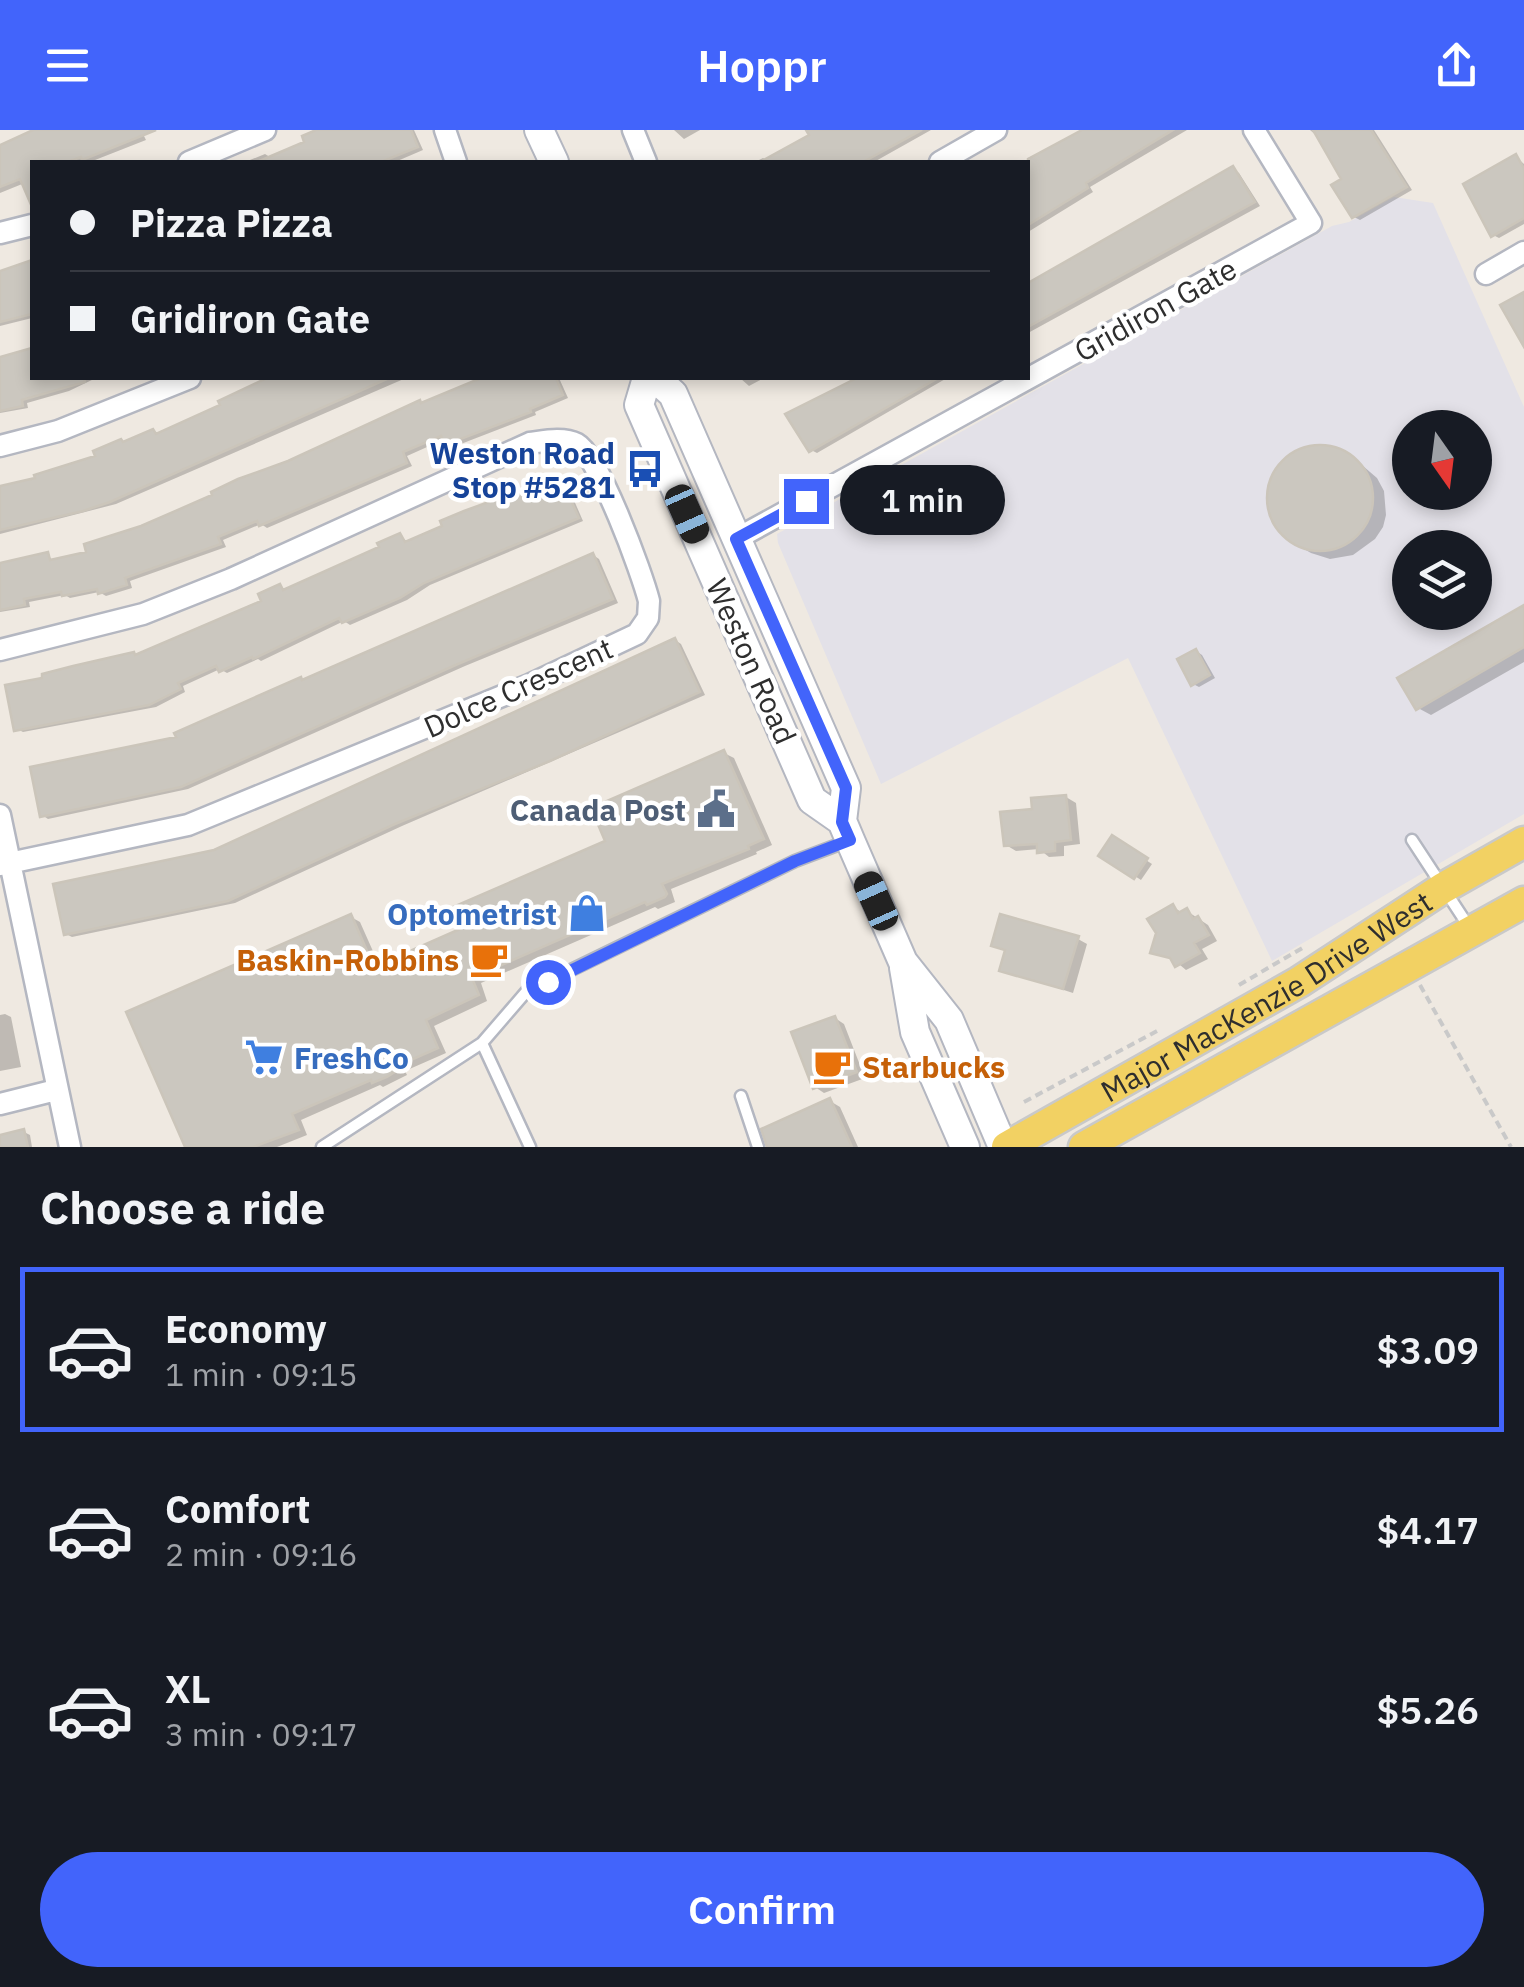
<!DOCTYPE html>
<meta charset="utf-8">
<style>
body{margin:0;font-family:"IBM Plex Sans",sans-serif;background:#242831;color:#f1f3f6;height:100vh;display:flex;flex-direction:column;font-size:38px;white-space:nowrap}
*{box-sizing:border-box;margin:0}
p{font-size:32px;color:#9ea1a6}
.icon{flex:none;width:55px;height:55px;fill:none;stroke:currentColor;stroke-width:2;stroke-linecap:round;stroke-linejoin:round}
.map{position:relative;height:1017px;overflow:hidden}
.side{display:flex;flex-direction:column;background:#171b24;flex:1}
.side>*{flex:none}
.banner{position:absolute;left:30px;top:30px;width:1000px;height:220px;border-radius:0px;box-shadow:0 5px 15px #0003;display:grid;align-content:center;height:220px;padding:0 40px;background:#171b24}
.needle{width:65px;rotate:166deg}
.buttons{position:absolute;left:1392px;top:280px;display:grid;gap:20px}
.buttons a{display:grid;place-items:center;width:100px;height:100px;border-radius:50%;background:#171b24;box-shadow:0 5px 15px #0003;font-size:50px}
.end{position:absolute;width:45px;height:45px;margin:-22px;border:12px solid #4264fb;background:#fff;box-shadow:0 0 0 5px #fff}
.from{border-radius:50%}
.bubble{position:absolute;height:70px;border-radius:35px;background:#171b24;box-shadow:0 5px 15px #0003;font-size:32px;font-weight:600;line-height:70px;text-align:center}
.car{position:absolute;width:30px;height:60px;margin:-30px -15px;border-radius:12px;box-shadow:0 0 8px 2px #0007;background:linear-gradient(#222 24%,#8ab4d8 0 40%,#222 0 76%,#8ab4d8 0 86%,#222 0)}
.banner b{display:flex;align-items:center;gap:35px;height:95px;font-size:38px}
.banner b+b{border-top:2px solid #363941}
.banner i{width:25px;height:25px;background:#f1f3f6}
ul{padding:0;list-style:none}
li{display:flex;align-items:center;gap:30px;height:165px;margin:0 20px 15px;padding:0 20px;border:5px solid transparent;border-radius:0px}
li div{flex:1}
li b{display:block;font-size:38px}
li em{font-style:normal;font-weight:600}
li.active{border-color:#4264fb}
li>.icon{width:90px;height:90px;stroke-width:1.5}
h2{padding:0 40px;font-size:45px;line-height:120px}
.cta{display:flex;gap:20px;margin-top:auto;padding:20px 40px}
.cta a{flex:1;height:115px;border-radius:60px;background:#4264fb;color:#fff;font-size:40px;font-weight:600;line-height:115px;text-align:center}
header{display:flex;justify-content:space-between;align-items:center;height:130px;padding:0 40px;background:#4264fb;color:#fff;font-size:45px;font-weight:600}
.map>svg:first-child{display:block}
</style>
<header><svg class="icon" aria-label="menu" viewBox="0 0 24 24"><path d="M4 6h16M4 12h16M4 18h16"/></svg>Hoppr<svg class="icon" aria-label="share" viewBox="0 0 24 24"><path d="M12 15V3M7 8l5-5 5 5M5 13v7h14v-7"/></svg></header>
<div class="map">
<svg width="1524" height="1017" viewBox="0 0 1524 1017">
<rect width="100%" height="100%" fill="#efe9e1"/>
<path fill="#e3e1e8" fill-rule="evenodd" d="M1394 67 1433 73 1524 277V684L1272 831 1128 528 881 654 778 413 777 404 1332 96 1349 92ZM1410 298H1475V362H1410ZM1410 418H1475V482H1410Z"/>
<path fill="#0003" d="M39 0H153L143 4 146 10 90 32 86 30 78 32H32V50L0 63V17Z
M323 0H414L423 20 395 32H245L265 24 273 29 308 14Z
M674 0H700L684 9Z
M815 0H931L874 32H755L763 28 768 31 813 6Z
M1090 0H1187L1090 57 1093 62 1028 102V34Z
M1310 0H1374L1412 60 1360 90 1354 87 1344 50 1317 6Z
M1516 27 1524 34V94L1499 108 1493 105Z
M1233 39 1239 43 1260 76 1028 203V154Z
M32 132V188L0 196V141Z
M32 221V248H96L69 261 27 273 28 278 0 283V229Z
M274 248 281 251 290 248H406L116 374 0 404V356L38 350 153 302 160 305 223 276 247 259Z
M486 248H559L568 268 535 282 536 285 453 317 445 309 407 326 412 336 267 398 261 394 223 410 226 417 130 451 132 458 106 466 99 462 70 468 65 465 29 472 30 477 0 482V435L47 424 54 432 89 424Z
M740 248H764L749 256Z
M862 248H947L817 323 811 320 825 268Z
M1315 317 1342 322 1356 330 1377 348 1384 361 1386 385 1383 397 1375 409 1353 425 1330 429 1311 423 1297 415 1279 397 1271 383 1268 371 1274 346 1291 326Z
M560 349 566 352 583 391 430 455 407 470 350 495 344 491 261 531 258 529 227 543 220 539 183 556 185 562 156 577 23 602 17 599 134 524 138 526 264 472 280 457 287 461 382 418 400 405 408 413Z
M593 425 599 429 618 473 465 536 188 659 48 689 42 685 179 608Z
M1524 478V532L1431 585 1418 578Z
M675 510 681 514 705 565 402 696 235 773 72 807 66 804 215 723Z
M1196 521 1202 525 1215 548 1199 557 1193 554Z
M724 623 734 628 772 715 756 722 757 724 671 759 675 772 658 779 655 777 481 853 487 871 434 896 446 923 405 941 407 945 383 957 380 955 301 990 307 1005 277 1017H188L351 787 360 792 380 837 464 800 608 712Z
M1066 667 1076 673 1080 714 1064 716V726L1049 727 1039 719 1016 721 1006 715 1034 682Z
M1113 709 1152 734 1141 750 1102 725Z
M1173 777 1183 783 1187 781 1208 795 1217 811 1202 819 1208 829 1186 840 1174 830 1153 821Z
M1078 809 1087 814 1073 863 1002 840 1008 821 994 815Z
M5 884 11 887 21 937 0 941V885Z
M835 888 844 894 865 948 824 963 815 957Z
M830 971 840 977 858 1017H769Z
M24 1002 30 1005 32 1017H0V1007Z"/>
<path fill="#cbc7bf" stroke="#cbc5ba" stroke-width="2.5" d="M33 0H156L82 30 81 27 68 32H32V77L20 49 0 57V15Z
M316 0H411L418 17 381 32H257L304 12 302 6Z
M806 0H922L863 32H760L809 5Z
M1082 0H1173L1086 53 1088 58 1028 95V29Z
M1313 0H1371L1407 57 1352 88 1331 55 1341 49Z
M1516 24 1524 39V88L1491 107 1463 54Z
M1233 36 1255 72 1028 197V153Z
M32 130V184L0 192V141Z
M1524 162V217L1500 175Z
M32 218V248H84L85 252 22 270 23 276 0 281V227Z
M267 248H389L110 372 83 381 0 400V356L35 348 34 345 95 326 93 321 121 309 123 312 153 299 156 304 220 275 218 271Z
M481 248H556L563 265 530 279 531 282 445 315 441 306 403 322 407 333 259 396 257 391 218 407 221 414 125 448 127 455 98 464 97 459 62 466 61 462 24 469 25 475 0 480V433L48 422 50 430 86 422 84 414 141 396 212 365 211 362 238 349 288 331 420 270 421 273Z
M857 248H938L809 322 785 284Z
M1267 368a53 53 0 1 1 106 0a53 53 0 1 1-106 0Z
M560 346 579 388 424 453 400 468 342 493 339 488 253 529 252 527 219 542 216 536 178 553 181 559 149 575 14 601 5 555 42 548V544L73 536 134 522 135 525 261 471 258 464 280 454 283 460 379 417 377 413 400 403 405 412 442 396 440 391 464 381Z
M593 423 613 469 458 534 181 657 40 687 30 637 176 607 174 603 301 547 302 550Z
M1524 475V517L1416 580 1397 548Z
M675 508 700 562 550 631 395 694 228 771 64 805 53 754 214 720Z
M1196 519 1210 545 1191 556 1177 529Z
M724 620 764 709 748 716 749 719 662 754 667 764 665 767 647 775 645 772 472 848 479 865 426 890 438 918 397 936 398 940 387 947 372 953 371 950 292 984 299 1000 253 1017H185L126 882 351 784 374 837 460 799 451 778 605 711 591 678Z
M1066 665 1071 710 1055 712V721L1037 723V714L1004 716 1000 682 1032 679 1031 668Z
M1112 705 1148 728 1134 749 1098 726Z
M1173 774 1178 783 1187 778 1193 789 1198 786 1209 805 1194 813 1200 823 1175 837 1170 828 1150 823 1156 803 1147 789Z
M1000 784 1079 806 1063 859 999 841 1005 820 991 816Z
M835 886 857 942 813 959 791 902Z
M830 968 852 1017H767L761 999Z
M24 999 28 1017H0V1005Z"/>
<g fill="none" stroke-linecap="round" stroke-linejoin="round">
<g stroke="#b4b7c1" stroke-width="15">
<path id="service" d="M1412 710 1471 800
M482 913 530 1017
M741 966 758 1017
M322 1017 482 913 526 862 795 731 848 711"/>
</g>
<g stroke="#b4b7c1" stroke-width="25">
<path id="minor" d="M445 0 456 32
M633 0 646 32
M189 32 265 0
M940 32 996 0
M0 103 32 95
M1486 144 1524 122
M0 316 58 301 190 248
M736 409 1311 93 1254 0
M0 520 143 484 231 449 530 313C545 311 563 307 577 314 599 326 642 443 649 471L648 488 637 504 529 555 188 695 0 735
M0 685 70 1017
M0 974 56 960"/>
</g>
<g stroke="#b4b7c1" stroke-width="32">
<path id="secondary" d="M539 0 554 32
M647 248 639 275 812 670 842 691
M655 248 673 264 846 658 842 691 850 710 903 832 949 890 1003 1017
M904 838 915 902 965 1017"/>
</g>
<g stroke="#c9c9c9" stroke-width="35">
<g id="primary">
<path id="s1" d="M1007 1017 1299 852 1443 758 1524 712"/>
<path d="M1084 1017 1524 772"/>
</g>
</g>
<path stroke="#c9c9c9" stroke-width="4" stroke-dasharray="8 5" stroke-linecap="butt" d="M1239 855 1304 817
M1420 855 1511 1017
M1024 972 1157 901"/>
<use href="#service" stroke="#fff" stroke-width="10"/>
<use href="#minor" stroke="#fff" stroke-width="20"/>
<use href="#secondary" stroke="#fff" stroke-width="28"/>
<use href="#primary" stroke="#f2d163" stroke-width="30"/>
</g>
<g fill="none" stroke-linecap="round" stroke-linejoin="round">
<path stroke="#4264fb" stroke-width="12" d="M548 852 795 731 850 710 842 692 846 658 736 409 806 371"/>
</g>
<defs>
<g id="bus-bare" transform="scale(3)"><path d="M-5-6H5V4H4V6H2V4H-2V6H-4V4H-5ZM-3.5-4V0h7V-4ZM-3.5 1.2v1.5H-2V1.2ZM2 1.2v1.5H3.5V1.2Z" fill="#1a4fb4" stroke="#fff" stroke-width="2.5" paint-order="stroke"/></g>
<g id="civic-bare" transform="scale(3)"><path d="M-.6-6.5H3V-4.5H.6V-3L4-1V1h2V6H-6V1h2V-1L-.6-3ZM-1.2 2.5V6h2.4V2.5Z" fill="#5c6f8a" stroke="#fff" stroke-width="2.5" paint-order="stroke"/></g>
<g id="shop-bare" transform="scale(3)"><path d="M-5-2.5h2.3a2.7 3.5 0 0 1 5.4 0H5L5.5 6h-11ZM-1.5-2.5h3a1.5 2.3 0 0 0-3 0Z" fill="#3f7fe0" stroke="#fff" stroke-width="2.5" paint-order="stroke"/></g>
<g id="cafe-bare" transform="scale(3)"><path d="M-5.5-4.5H6V0H3Q3 3.5 0 3.5H-2.5Q-5.5 3.5-5.5 0ZM3-3.2v2h1.7v-2ZM-6 4.5H4V6H-6Z" fill="#e8710a" stroke="#fff" stroke-width="2.5" paint-order="stroke"/></g>
<g id="supermarket-bare" transform="scale(3)"><path d="M-6-5.5h2.5l.6 2H6L4.5 2H-2.5L-4.4-4H-6ZM-1.5 3.2a1.3 1.3 0 1 0 .1 0ZM3 3.2a1.3 1.3 0 1 0 .1 0Z" fill="#3f7fe0" stroke="#fff" stroke-width="2.5" paint-order="stroke"/></g>
</defs>
<g fill-rule="evenodd">
<use href="#bus-bare" x="645" y="339"/>
<use href="#civic-bare" x="716" y="679"/>
<use href="#shop-bare" x="587" y="783"/>
<use href="#cafe-bare" x="489" y="829"/>
<use href="#supermarket-bare" x="264" y="927"/>
<use href="#cafe-bare" x="832" y="936"/>
</g>
<g text-anchor="middle" dominant-baseline="central" stroke-width="9" stroke-linejoin="round" paint-order="stroke">
<g font-size="30" fill="#2e2e2e" stroke="#fff">
<text transform="translate(1155 179) rotate(-29)">Gridiron Gate</text>
<text transform="translate(752 531) rotate(66)">Weston Road</text>
<text transform="translate(518 557) rotate(-24)">Dolce Crescent</text>
<text stroke="none"><textPath href="#s1" startOffset="300">Major MacKenzie Drive West</textPath></text>
</g>
<g font-size="30" font-weight="bold" fill="#164399" stroke="#fff" text-anchor="end">
<text x="615" y="322">Weston Road<tspan x="615" dy="34">Stop #5281</tspan></text>
</g>
<g font-size="30" font-weight="bold" fill="#4e5e75" stroke="#fff" text-anchor="end">
<text x="686" y="679">Canada Post</text>
</g>
<g font-size="30" font-weight="bold" fill="#366cbe" stroke="#fff" text-anchor="end">
<text x="557" y="783">Optometrist</text>
<text x="294" y="927" text-anchor="start">FreshCo</text>
</g>
<g font-size="30" font-weight="bold" fill="#c56008" stroke="#fff" text-anchor="end">
<text x="459" y="829">Baskin-Robbins</text>
<text x="862" y="936" text-anchor="start">Starbucks</text>
</g>
</g>
</svg>
<div class="buttons">
<a><svg class="needle" viewBox="-14 -14 28 28"><path d="M0-13l5 13h-10z" fill="#e53935"/><path d="M0 13l5-13h-10z" fill="#9ea1a6"/></svg></a>
<a><svg class="icon" aria-label="layers" viewBox="0 0 24 24"><path d="M12 4l9 5-9 5-9-5zM3 14l9 5 9-5"/></svg></a>
</div>
<i class="end from" style="left:548px;top:852px"></i>
<i class="end" style="left:806px;top:371px"></i>
<div class="bubble" style="left:840px;top:335px;width:165px">1 min</div>
<i class="car" style="left:687px;top:384px;rotate:156deg"></i>
<i class="car" style="left:876px;top:771px;rotate:336deg"></i>
<div class="banner">
<b><i class="from"></i>Pizza Pizza</b>
<b><i></i>Gridiron Gate</b>
</div>
</div>
<section class="side">
<h2>Choose a ride</h2>
<ul>
<li class="active"><svg class="icon" aria-label="car" viewBox="0 0 24 24"><path d="M5 17H2v-5l4-1 3-4h7l3 4 3 1v5h-3M9 17h6M6 11h13"/><circle cx="7" cy="17" r="2"/><circle cx="17" cy="17" r="2"/></svg><div><b>Economy</b><p>1 min · 09:15</p></div><em>$3.09</em></li>
<li><svg class="icon" aria-label="car" viewBox="0 0 24 24"><path d="M5 17H2v-5l4-1 3-4h7l3 4 3 1v5h-3M9 17h6M6 11h13"/><circle cx="7" cy="17" r="2"/><circle cx="17" cy="17" r="2"/></svg><div><b>Comfort</b><p>2 min · 09:16</p></div><em>$4.17</em></li>
<li><svg class="icon" aria-label="car" viewBox="0 0 24 24"><path d="M5 17H2v-5l4-1 3-4h7l3 4 3 1v5h-3M9 17h6M6 11h13"/><circle cx="7" cy="17" r="2"/><circle cx="17" cy="17" r="2"/></svg><div><b>XL</b><p>3 min · 09:17</p></div><em>$5.26</em></li>
</ul>
<div class="cta"><a>Confirm</a></div>
</section>
